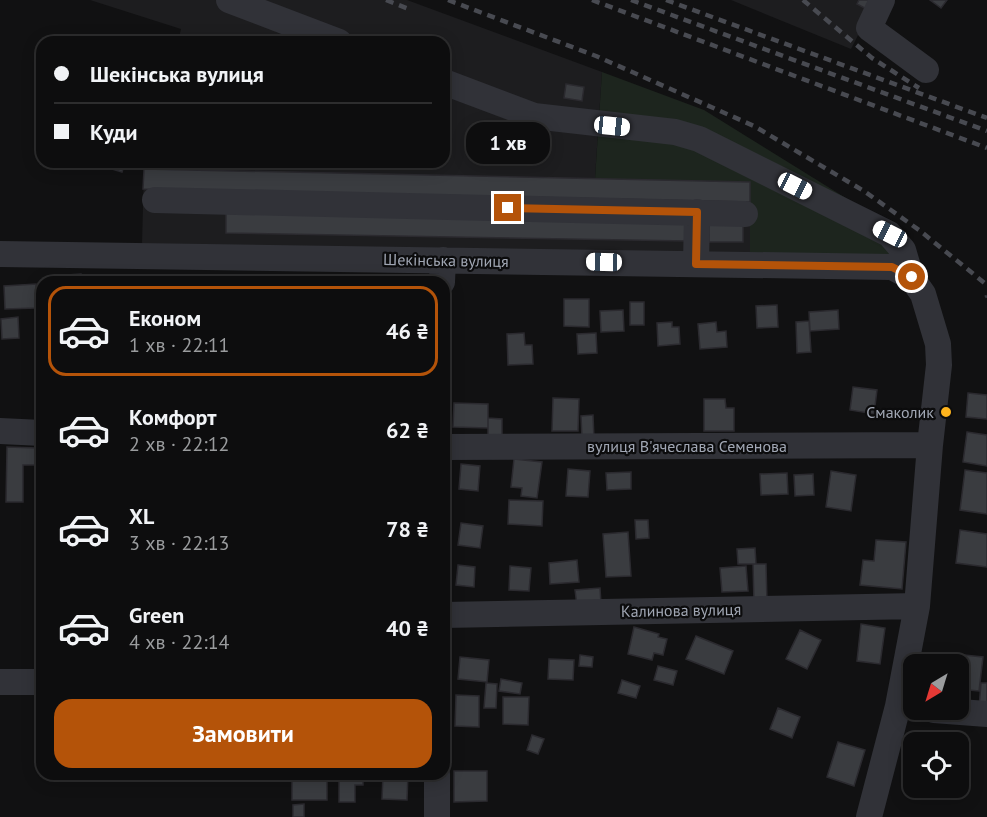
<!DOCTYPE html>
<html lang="uk">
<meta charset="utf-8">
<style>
body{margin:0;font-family:"PT Sans",sans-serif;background:#1b1b1c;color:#f1f3f6;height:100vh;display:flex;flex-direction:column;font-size:22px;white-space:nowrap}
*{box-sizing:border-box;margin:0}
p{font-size:20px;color:#9a9c9e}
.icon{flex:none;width:33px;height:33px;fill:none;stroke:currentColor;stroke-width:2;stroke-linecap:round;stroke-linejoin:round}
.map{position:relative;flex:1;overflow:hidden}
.panel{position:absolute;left:36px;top:276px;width:414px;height:504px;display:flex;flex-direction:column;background:#0d0d0e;border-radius:18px;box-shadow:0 3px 15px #0003,0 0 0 2px #2d2d2e}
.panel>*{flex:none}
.hud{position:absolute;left:36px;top:36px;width:414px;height:132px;border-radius:18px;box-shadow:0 3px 15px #0003,0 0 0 2px #2d2d2e;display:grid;align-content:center;height:132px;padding:0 18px;background:#0d0d0e}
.needle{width:39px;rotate:218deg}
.buttons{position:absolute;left:903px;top:654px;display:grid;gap:12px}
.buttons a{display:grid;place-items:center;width:66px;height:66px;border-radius:12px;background:#0d0d0e;box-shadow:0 3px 15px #0003,0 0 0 2px #2d2d2e;font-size:30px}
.end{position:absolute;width:27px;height:27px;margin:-14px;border:8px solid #b45309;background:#fff;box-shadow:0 0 0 3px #fff}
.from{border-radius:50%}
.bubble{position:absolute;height:42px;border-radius:18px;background:#0d0d0e;box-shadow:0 3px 15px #0003,0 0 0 2px #2d2d2e;font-size:20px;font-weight:800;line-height:42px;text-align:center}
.car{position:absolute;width:18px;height:36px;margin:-18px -9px;border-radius:8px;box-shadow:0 0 4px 2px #0007;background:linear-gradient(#fff 24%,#345 0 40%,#fff 0 76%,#345 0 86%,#fff 0)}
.hud b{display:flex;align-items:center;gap:21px;height:57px;font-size:22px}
.hud b+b{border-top:2px solid #2d2d2e}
.hud i{width:15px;height:15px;background:#f1f3f6}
ul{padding:10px 0 0;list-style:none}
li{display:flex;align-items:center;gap:18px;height:90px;margin:0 12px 9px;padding:0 6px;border:3px solid transparent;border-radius:18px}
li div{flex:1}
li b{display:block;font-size:22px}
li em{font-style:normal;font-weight:800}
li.current{border-color:#b45309}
li>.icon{width:54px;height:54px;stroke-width:1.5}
.primary-button{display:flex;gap:12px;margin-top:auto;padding:12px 18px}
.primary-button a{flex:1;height:69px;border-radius:18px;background:#b45309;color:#fff;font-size:24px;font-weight:800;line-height:69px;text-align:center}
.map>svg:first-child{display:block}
</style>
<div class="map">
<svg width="987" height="817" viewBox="0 0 987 817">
<rect width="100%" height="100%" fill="#111112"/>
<path fill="#1d1d1f" d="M90 0H407L602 72 595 178 750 182V257L142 244 144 169 146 162H444V42H178L181 29Z
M731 0H876L851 49Z"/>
<path fill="#1d251e" d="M602 72 704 110 878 218 889 234 891 259 750 257V182L595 179Z"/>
<path fill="#3a3c40" stroke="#2b2a2f" stroke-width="1.5" d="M859 0H876L870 11 857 4Z
M930 0H947L941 8Z
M566 84 584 87 582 101 564 98Z
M89 162H125L122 172Z
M144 169 750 182V202L143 189Z
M226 211 688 219V241L226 233Z
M709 222H743V242H709Z
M81 274V282H52V276Z
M36 284 37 308 5 309 4 286Z
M564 299H589V327L564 326Z
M630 302H644V325H630Z
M777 305 778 327 757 328 756 306Z
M623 310 624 331 601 332 600 311Z
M838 310 839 329 810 331 809 312Z
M18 317 19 338 2 339 1 319Z
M809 321 811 352 797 353 796 322Z
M672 322V327H679L680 344 658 346 657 323Z
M716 322 717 332 726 331 727 347 700 349 698 324Z
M524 333 525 345H532L533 364 508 365 507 334Z
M596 333 597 353 578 354 577 334Z
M853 387 877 390 874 414 850 410Z
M968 393 987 395V419L966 417Z
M553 398 579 399 578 431H552Z
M704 399H725L726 408H734V431H704Z
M454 403 488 404V428L453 427Z
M593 415 594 439H582L581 416Z
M488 418 502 419V436H488Z
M967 432 987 435V466L963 462Z
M7 447 38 448V465H23V502H6Z
M514 459 542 462 537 498 521 496 522 488 511 487Z
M461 464 480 466 478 491 459 489Z
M568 469 590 471 588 497 566 496Z
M965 470 987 473V514L960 510Z
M831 471 856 475 851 511 826 507Z
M631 472V489L607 490 606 473Z
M787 473 788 494 761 495 760 474Z
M813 474 814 495 795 496 794 475Z
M509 500 543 501 542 526 508 524Z
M635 520H648L649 538 636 539Z
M461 523 483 526 480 548 458 545Z
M960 530 987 534V567L956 563Z
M628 532 631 576 606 577 603 534Z
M876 540 906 542 902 589 860 585 863 560 874 561Z
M755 548 756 564H738L737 549Z
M577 560 579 582 550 584 549 563Z
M753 564H766L767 603 754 604Z
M458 565 475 567 474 587 456 585Z
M510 566 531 568 529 591 509 590Z
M746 566 748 591 722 592 720 568Z
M600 588 601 604 577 606 575 590Z
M861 624 885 628 880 664 857 661Z
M634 627 659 634 658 637 667 639 663 655 654 653 652 660 628 654Z
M800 630 821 640 807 669 786 659Z
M696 636 733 651 724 674 686 659Z
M944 653 983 657 979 691 958 689V664H943Z
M580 655 593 657 592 667 579 666Z
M460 657 489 660 487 682 458 679Z
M549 659 574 660 573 680 548 679Z
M658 666 677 671 673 685 654 680Z
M501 679 522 683 520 694 499 691Z
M622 680 640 686 636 698 618 693Z
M486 683 497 684 496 708H484Z
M981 683H987V708H979Z
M456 695 479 696V727L455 726Z
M503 697H529L528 725 503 724Z
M778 708 800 717 792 738 770 729Z
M532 735 544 739 538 754 527 750Z
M838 742 865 750 854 786 827 777Z
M454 771H487V801L454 802Z
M292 774H327V800H292Z
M339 774H363V785H355V802H339Z
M383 774H408L407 800 382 799Z
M929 788H948L947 791Z
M304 804V817H293V805Z"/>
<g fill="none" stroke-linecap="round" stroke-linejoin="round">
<path stroke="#37393f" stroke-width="3" stroke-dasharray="3 4.5" stroke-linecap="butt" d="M985 297 987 296"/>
<path stroke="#313238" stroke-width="26" d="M229 0 339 42
M882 0 869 28 926 70
M444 82 534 116 675 132 699 139 889 234 903 250 911 277
M155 200 745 214
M0 254 892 267 911 277 923 294 938 344 939 365 930 445 917 606 898 706 869 817
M696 264 697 212
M442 282 443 260
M0 431 42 433
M444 447 930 445
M444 615 917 606
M0 682H42
M934 710 987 714
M437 817V774"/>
<path stroke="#484a51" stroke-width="4.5" stroke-dasharray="8 6" stroke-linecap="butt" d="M386 0 411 10
M448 0 596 56 754 126 864 191 919 230 987 285
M592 0 987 148
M631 0 987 131
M666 0 987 118
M803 0 872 58 919 88"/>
</g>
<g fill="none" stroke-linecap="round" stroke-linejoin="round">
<path stroke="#b45309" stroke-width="8" d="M508 208 697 212 696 264 892 267 912 277"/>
</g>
<circle fill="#feb41d" stroke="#0c0c0d" stroke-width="2" cx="946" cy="412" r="6"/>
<g text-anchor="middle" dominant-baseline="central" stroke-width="4.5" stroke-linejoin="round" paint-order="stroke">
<g font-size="16" fill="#a1a7b4" stroke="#0c0c0d">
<text transform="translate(446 260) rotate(1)">Шекінська вулиця</text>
<text x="687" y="446">вулиця В'ячеслава Семенова</text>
<text transform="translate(681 610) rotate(-1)">Калинова вулиця</text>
</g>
<g font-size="16" fill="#a1a7b4" stroke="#0c0c0d" text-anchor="end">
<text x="934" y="412">Смаколик</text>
</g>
</g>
</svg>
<div class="buttons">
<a><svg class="needle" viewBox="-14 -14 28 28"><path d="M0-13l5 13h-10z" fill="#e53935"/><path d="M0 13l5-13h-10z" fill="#9a9c9e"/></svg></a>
<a><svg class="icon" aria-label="locate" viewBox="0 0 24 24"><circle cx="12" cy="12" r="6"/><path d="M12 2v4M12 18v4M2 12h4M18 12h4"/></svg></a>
</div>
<i class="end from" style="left:912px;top:277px"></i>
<i class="end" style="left:508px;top:208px"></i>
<div class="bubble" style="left:466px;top:122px;width:84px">1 хв</div>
<i class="car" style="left:612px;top:126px;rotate:96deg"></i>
<i class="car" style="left:795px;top:186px;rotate:117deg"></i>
<i class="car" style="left:890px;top:234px;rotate:297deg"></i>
<i class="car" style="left:604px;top:262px;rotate:271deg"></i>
<div class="hud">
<b><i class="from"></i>Шекінська вулиця</b>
<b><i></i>Куди</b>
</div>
<section class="panel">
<ul>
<li class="current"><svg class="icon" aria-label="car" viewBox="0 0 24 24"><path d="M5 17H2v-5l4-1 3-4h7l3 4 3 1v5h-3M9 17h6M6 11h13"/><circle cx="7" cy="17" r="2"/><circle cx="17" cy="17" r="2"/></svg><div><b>Економ</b><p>1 хв · 22:11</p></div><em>46 ₴</em></li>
<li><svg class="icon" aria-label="car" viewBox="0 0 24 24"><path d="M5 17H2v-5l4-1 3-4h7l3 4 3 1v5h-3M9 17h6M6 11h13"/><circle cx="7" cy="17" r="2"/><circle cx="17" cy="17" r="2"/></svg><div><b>Комфорт</b><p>2 хв · 22:12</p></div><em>62 ₴</em></li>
<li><svg class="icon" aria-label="car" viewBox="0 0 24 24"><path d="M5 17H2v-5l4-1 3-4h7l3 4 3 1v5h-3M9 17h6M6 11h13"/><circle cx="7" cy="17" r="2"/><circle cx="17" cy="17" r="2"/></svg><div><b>XL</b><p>3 хв · 22:13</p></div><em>78 ₴</em></li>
<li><svg class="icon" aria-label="car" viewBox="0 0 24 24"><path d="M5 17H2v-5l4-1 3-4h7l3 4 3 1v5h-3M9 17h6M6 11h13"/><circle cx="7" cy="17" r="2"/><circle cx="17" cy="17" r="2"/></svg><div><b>Green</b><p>4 хв · 22:14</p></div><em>40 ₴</em></li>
</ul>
<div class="primary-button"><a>Замовити</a></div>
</section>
</div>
